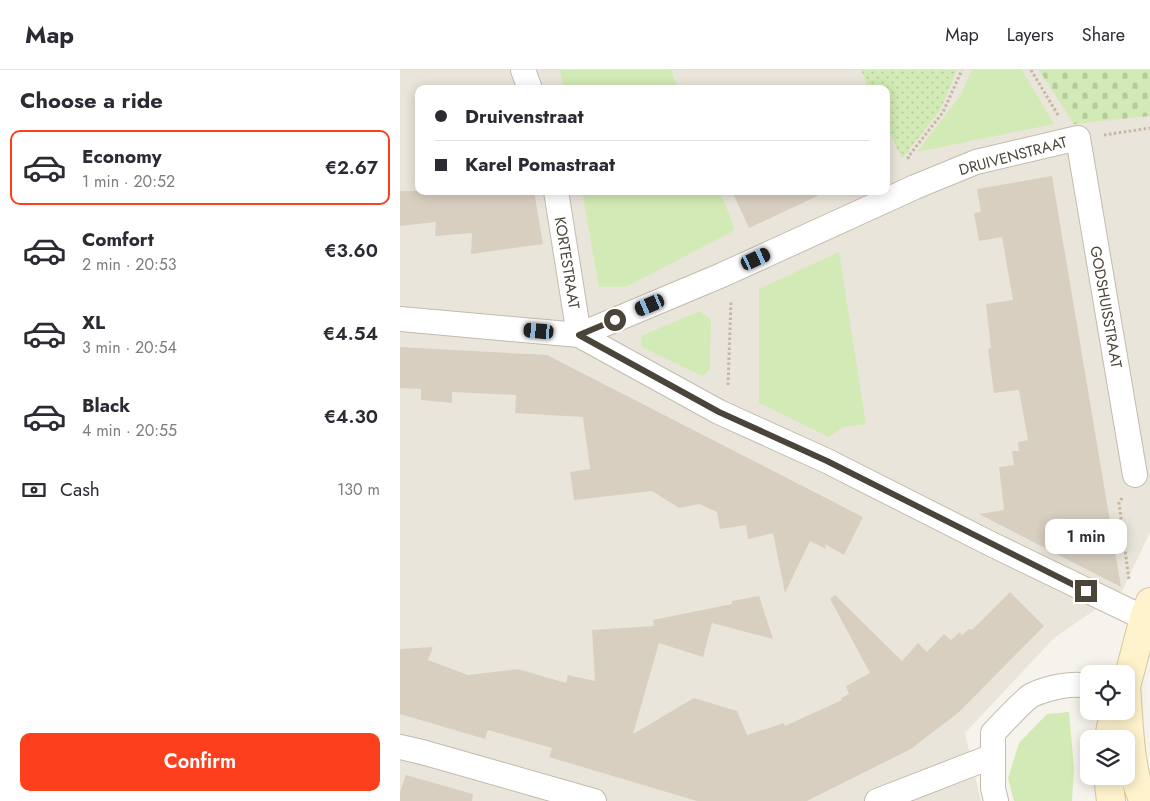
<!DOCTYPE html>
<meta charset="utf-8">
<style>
body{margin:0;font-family:Jost,sans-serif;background:#f2f2f3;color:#2b2b33;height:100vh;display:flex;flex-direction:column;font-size:19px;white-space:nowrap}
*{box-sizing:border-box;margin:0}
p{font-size:16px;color:#7c7c81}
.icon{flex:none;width:28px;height:28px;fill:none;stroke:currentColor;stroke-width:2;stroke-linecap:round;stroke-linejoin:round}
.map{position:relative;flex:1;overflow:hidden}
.sheet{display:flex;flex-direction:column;background:#fff;width:400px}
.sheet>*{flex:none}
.banner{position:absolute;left:15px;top:15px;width:475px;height:110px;border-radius:10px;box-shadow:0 2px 12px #0003;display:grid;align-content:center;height:110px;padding:0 20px;background:#fff}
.fabs{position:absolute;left:680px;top:595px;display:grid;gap:10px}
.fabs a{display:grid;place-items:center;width:55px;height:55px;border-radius:10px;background:#fff;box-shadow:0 2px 12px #0003;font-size:25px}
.end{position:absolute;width:22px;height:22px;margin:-11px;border:6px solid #4b4439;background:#fff;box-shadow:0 0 0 2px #fff}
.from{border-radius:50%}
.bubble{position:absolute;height:35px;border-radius:10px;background:#fff;box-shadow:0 2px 12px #0003;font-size:16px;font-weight:600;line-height:35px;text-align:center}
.car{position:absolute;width:15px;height:30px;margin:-15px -8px;border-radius:6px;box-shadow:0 0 4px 1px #0007;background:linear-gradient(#222 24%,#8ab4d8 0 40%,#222 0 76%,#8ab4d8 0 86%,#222 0)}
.banner b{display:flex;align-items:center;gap:18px;height:48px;font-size:19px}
.banner b+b{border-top:1px solid #e1e1e2}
.banner i{width:12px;height:12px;background:#2b2b33}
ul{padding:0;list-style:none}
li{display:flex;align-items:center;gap:15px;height:75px;margin:0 10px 8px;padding:0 10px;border:2px solid transparent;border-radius:10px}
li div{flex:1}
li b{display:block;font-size:19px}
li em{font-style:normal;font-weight:600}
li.on{border-color:#fc3f1d}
li>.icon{width:45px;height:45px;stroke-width:1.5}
h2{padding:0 20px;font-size:22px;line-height:60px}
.pay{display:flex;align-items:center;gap:12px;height:55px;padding:0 20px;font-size:19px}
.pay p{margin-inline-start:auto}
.action{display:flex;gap:10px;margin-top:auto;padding:10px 20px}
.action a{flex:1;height:58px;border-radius:10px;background:#fc3f1d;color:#fff;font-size:20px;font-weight:600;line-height:58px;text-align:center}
header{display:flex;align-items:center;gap:30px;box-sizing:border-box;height:70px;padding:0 25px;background:#fff;border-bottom:1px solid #e1e1e2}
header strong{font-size:24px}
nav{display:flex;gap:28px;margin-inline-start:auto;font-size:18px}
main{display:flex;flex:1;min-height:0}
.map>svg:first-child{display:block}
</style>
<header>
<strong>Map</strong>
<nav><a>Map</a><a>Layers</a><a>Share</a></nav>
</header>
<main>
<section class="sheet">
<h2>Choose a ride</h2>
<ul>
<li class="on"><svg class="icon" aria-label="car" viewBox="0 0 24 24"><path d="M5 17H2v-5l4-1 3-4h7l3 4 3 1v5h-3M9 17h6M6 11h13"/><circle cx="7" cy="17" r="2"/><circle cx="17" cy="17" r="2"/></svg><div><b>Economy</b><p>1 min · 20:52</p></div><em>€2.67</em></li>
<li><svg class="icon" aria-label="car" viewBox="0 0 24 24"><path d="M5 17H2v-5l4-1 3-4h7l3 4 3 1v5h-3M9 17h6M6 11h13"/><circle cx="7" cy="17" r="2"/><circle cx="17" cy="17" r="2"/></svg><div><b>Comfort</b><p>2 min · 20:53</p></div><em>€3.60</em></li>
<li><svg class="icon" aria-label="car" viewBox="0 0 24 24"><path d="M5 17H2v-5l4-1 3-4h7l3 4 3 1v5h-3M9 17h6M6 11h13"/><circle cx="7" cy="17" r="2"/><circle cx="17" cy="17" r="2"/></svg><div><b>XL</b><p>3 min · 20:54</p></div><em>€4.54</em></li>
<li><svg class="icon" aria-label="car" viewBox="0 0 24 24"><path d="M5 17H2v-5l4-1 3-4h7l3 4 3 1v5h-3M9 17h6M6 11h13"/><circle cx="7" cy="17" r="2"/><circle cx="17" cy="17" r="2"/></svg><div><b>Black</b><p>4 min · 20:55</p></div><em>€4.30</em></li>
</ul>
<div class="pay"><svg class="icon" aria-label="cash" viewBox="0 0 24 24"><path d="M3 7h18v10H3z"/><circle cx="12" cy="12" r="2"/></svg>Cash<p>130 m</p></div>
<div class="action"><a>Confirm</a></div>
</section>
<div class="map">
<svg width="750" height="731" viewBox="0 0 750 731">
<defs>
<pattern id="cemetery-stones" width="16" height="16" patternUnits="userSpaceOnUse" patternTransform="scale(1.25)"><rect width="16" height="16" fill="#d2eab5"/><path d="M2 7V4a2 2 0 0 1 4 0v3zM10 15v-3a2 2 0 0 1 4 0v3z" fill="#b6ca9c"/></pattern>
<pattern id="park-dots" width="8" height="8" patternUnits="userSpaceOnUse" patternTransform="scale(1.25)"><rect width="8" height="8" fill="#d2eab5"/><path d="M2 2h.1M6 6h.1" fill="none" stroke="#b6ca9c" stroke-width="1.8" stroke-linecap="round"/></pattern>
</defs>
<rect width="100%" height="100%" fill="#f6f3ec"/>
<path fill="#eae5da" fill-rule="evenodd" d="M0 0H750V462L722 521 654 568 565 663 581 731H0ZM19 19H486V121H19Z"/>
<path fill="#d2eab5" d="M160 0H271L278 19H163Z
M572 0H622L654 54 517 82 560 26Z
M182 121H320L335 160 226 217H199Z
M439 182 466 354 443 357 429 367 359 333V219Z
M300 241 311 250 310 300 302 306 242 277 241 266Z
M669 642 674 698 672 731H614L608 708 619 673 647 644Z"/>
<path fill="url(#cemetery-stones)" d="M639 0H750V46L674 54Z"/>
<path fill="url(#park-dots)" d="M461 0H557L540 40 502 89 486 55V19H469Z"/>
<path fill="#d8cfc1" d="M652 106 721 517 579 444 604 440 599 397 614 395 612 381H619L618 372 628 370 619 320 594 323 588 279 591 278 586 234 613 230 602 167 579 171 574 143 581 142 577 119Z
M0 121H134L143 174 71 184 72 163 35 166 36 152 0 156Z
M332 121H428L349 158Z
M0 277 147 285 463 447 444 485 425 474 426 479 410 471 385 523 373 463 348 469 346 455 320 459 317 442 299 434 279 438 252 421 174 430 170 402 190 399 183 347 115 343 116 325 52 322V333L21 330V319L0 318Z
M610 522 644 556 559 642 511 679 407 731H297L149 687 152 678 88 660 85 669 0 644V579L33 577 28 590 68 605 118 599 166 613 168 605 195 611 192 560 254 556 253 550 332 534V531L359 526 373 569 312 553 303 587 259 573 233 664 294 628 337 641 347 665 384 653 385 656 442 630 441 628 449 624 446 616 470 603 430 529 435 525 502 591 518 573 527 582 544 564 551 570 560 562 562 565 569 559 572 560Z
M6 705 73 724 72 731H0V722Z"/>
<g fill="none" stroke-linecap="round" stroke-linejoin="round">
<g stroke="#c2bbae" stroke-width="26">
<path id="street" d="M123 0 130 19
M156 121 179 265 322 205 515 117 576 92 678 68 735 405
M0 249 179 265 319 342 427 391 591 474 744 548
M0 677 22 682 194 731
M477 731 593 686
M596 731 593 718V663C601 655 624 629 632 625 647 618 672 612 689 616"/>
</g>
<g stroke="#d6c79b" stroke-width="30">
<path id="secondary" d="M726 617C729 649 729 703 744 731
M726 617 744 548 750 532
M709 669 711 657 717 641
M708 706 711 731"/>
</g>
<path stroke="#c4b79f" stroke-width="3" stroke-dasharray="2.5 2.5" stroke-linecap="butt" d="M631 0 658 45
M704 65 750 58
M509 89 508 87 543 42 562 0
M328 315 331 232
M722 428 719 433 729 510"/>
<use href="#street" stroke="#fff" stroke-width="24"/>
<use href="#secondary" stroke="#fff3cd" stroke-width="28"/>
</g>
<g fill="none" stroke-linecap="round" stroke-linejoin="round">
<path stroke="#4b4439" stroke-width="6" d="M215 250 179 265 319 342 427 391 686 521"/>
</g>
<g text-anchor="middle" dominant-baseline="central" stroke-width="5" stroke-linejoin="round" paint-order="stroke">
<g font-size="15" fill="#4b4439" stroke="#fff">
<text transform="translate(613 86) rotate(-15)">DRUIVENSTRAAT</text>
<text transform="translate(167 193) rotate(81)">KORTESTRAAT</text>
<text transform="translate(706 237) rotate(80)">GODSHUISSTRAAT</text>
</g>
</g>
</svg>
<div class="fabs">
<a><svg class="icon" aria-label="locate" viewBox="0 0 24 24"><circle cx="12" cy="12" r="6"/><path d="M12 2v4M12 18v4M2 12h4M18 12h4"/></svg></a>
<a><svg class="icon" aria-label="layers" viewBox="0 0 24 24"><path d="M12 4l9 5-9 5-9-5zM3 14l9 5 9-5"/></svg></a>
</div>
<i class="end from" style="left:215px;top:250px"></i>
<i class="end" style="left:686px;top:521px"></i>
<div class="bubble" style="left:645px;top:449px;width:82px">1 min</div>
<i class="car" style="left:356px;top:189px;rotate:65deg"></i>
<i class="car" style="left:250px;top:235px;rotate:247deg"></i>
<i class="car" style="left:139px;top:261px;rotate:275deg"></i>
<div class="banner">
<b><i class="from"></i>Druivenstraat</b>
<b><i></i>Karel Pomastraat</b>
</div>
</div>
</main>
